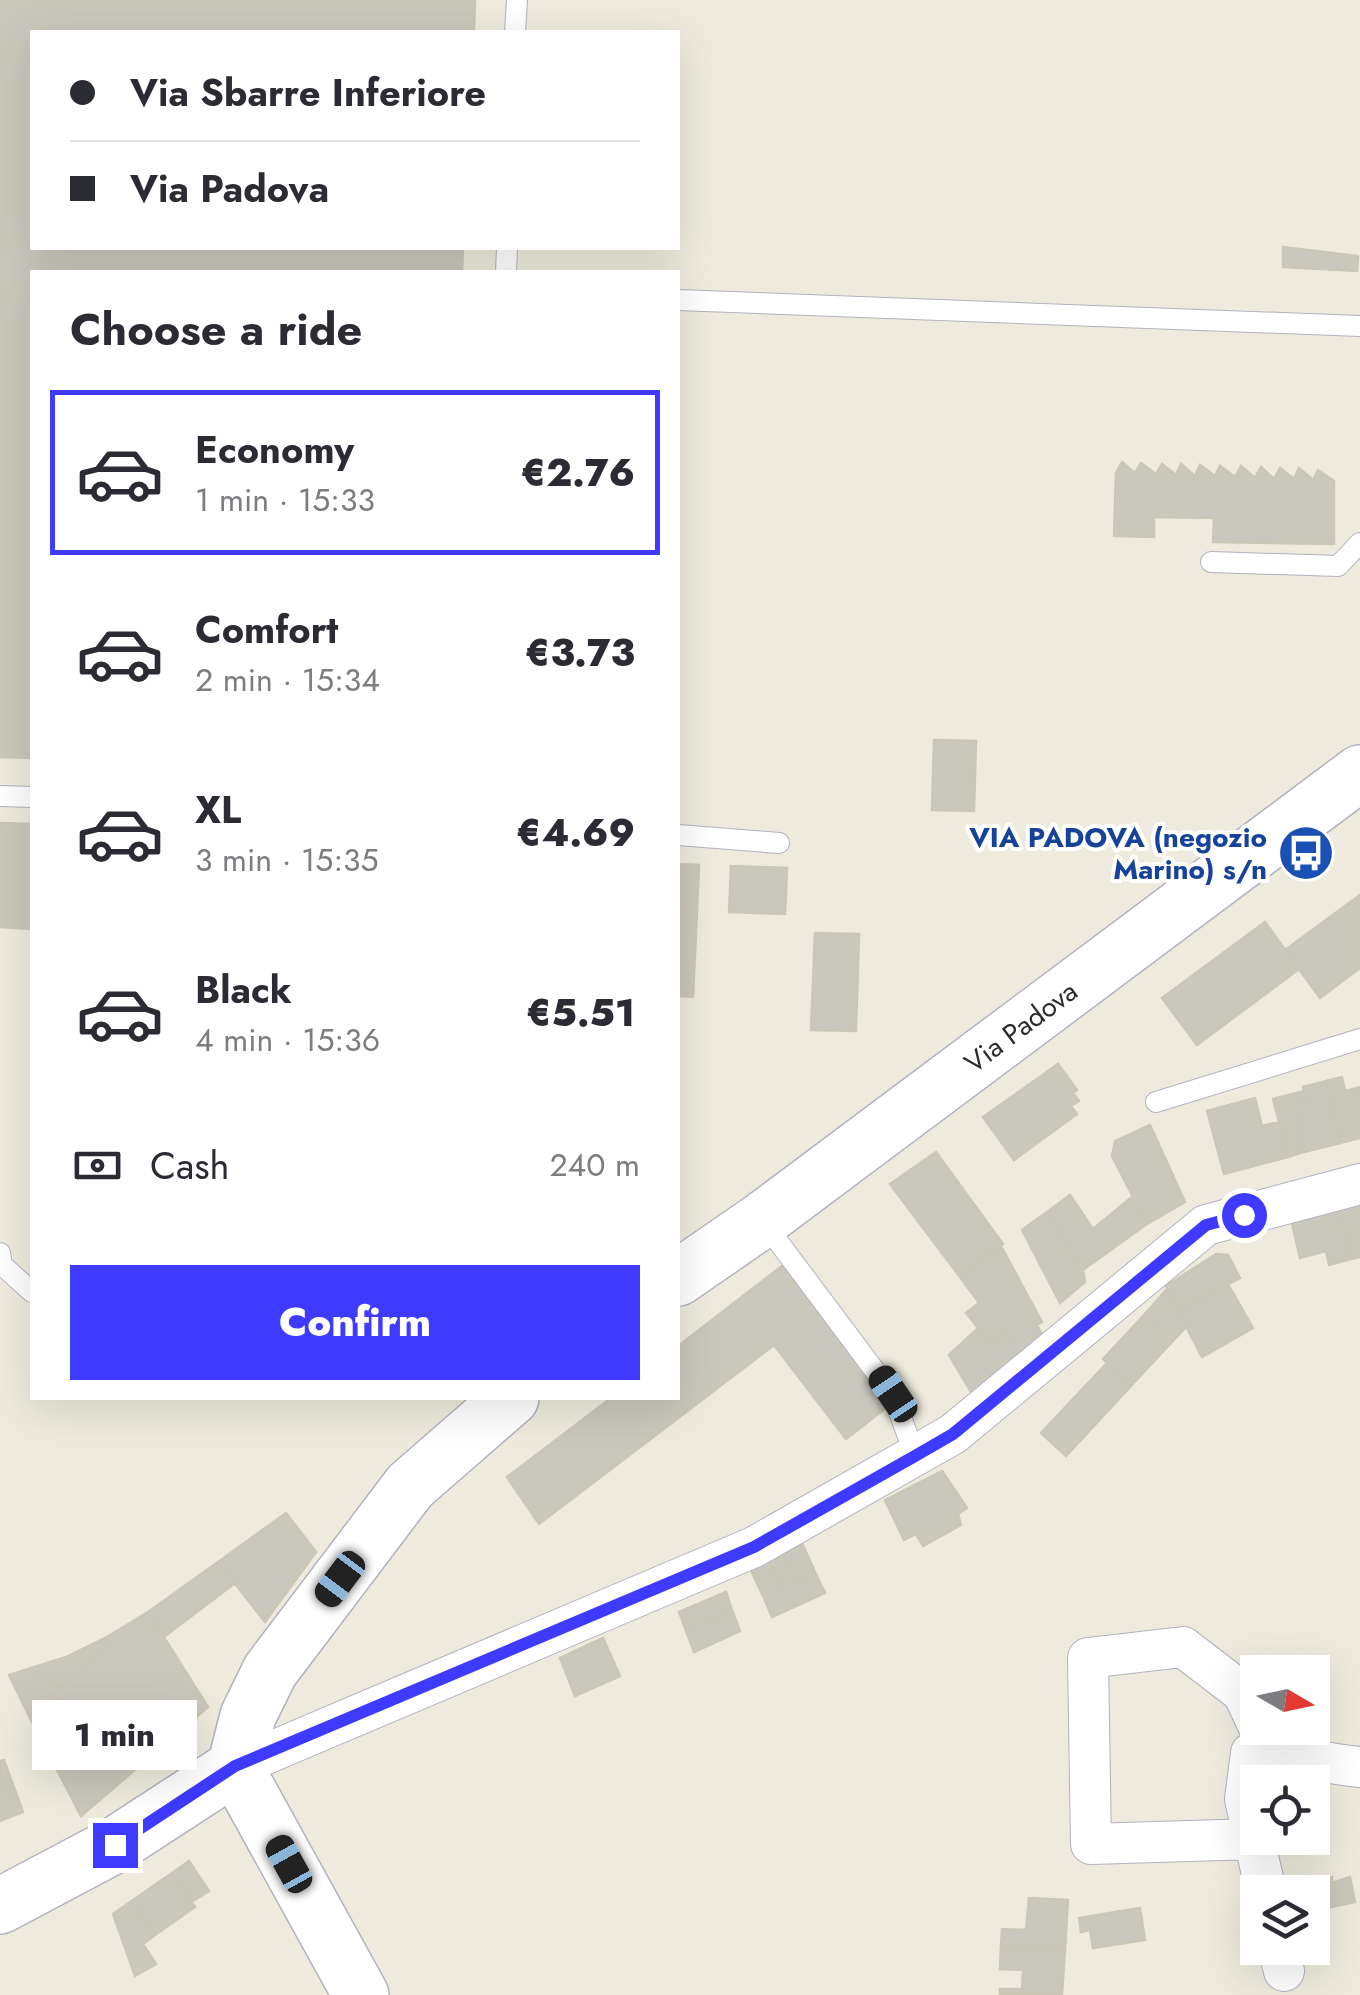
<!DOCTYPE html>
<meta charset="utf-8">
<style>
body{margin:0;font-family:Jost,sans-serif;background:#f7f7f7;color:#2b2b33;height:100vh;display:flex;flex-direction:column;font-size:38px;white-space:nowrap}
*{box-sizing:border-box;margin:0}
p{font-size:32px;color:#7c7c81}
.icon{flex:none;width:55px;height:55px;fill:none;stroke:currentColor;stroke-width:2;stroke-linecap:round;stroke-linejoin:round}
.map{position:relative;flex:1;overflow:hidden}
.side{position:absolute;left:30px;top:270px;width:650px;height:1130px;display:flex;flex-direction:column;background:#fff;border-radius:0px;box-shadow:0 10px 40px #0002}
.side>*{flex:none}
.banner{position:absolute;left:30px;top:30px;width:650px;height:220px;border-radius:0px;box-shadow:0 10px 40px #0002;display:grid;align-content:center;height:220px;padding:0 40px;background:#fff}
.needle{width:65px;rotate:99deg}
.tools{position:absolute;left:1240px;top:1655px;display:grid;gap:20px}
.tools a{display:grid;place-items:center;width:90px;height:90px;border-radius:0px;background:#fff;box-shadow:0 10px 40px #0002;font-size:50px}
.end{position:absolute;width:45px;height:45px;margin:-22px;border:12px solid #3e3aff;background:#fff;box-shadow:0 0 0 5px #fff}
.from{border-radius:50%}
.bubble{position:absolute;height:70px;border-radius:0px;background:#fff;box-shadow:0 10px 40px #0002;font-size:32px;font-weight:800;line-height:70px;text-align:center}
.car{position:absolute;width:30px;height:60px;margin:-30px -15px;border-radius:12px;box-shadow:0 0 8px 2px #0007;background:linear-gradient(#222 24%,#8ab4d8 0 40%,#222 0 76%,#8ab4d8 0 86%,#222 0)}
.banner b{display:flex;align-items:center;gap:35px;height:95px;font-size:38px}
.banner b+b{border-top:2px solid #e1e1e2}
.banner i{width:25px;height:25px;background:#2b2b33}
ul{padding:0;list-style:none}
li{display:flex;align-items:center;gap:30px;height:165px;margin:0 20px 15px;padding:0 20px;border:5px solid transparent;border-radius:0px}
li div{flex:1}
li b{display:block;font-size:38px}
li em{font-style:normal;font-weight:800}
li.current{border-color:#3e3aff}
li>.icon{width:90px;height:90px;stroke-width:1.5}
h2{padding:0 40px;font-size:45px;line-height:120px}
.pay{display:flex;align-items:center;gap:25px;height:110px;padding:0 40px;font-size:38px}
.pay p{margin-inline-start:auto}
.primary-button{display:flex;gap:20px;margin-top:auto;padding:20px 40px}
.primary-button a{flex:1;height:115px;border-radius:0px;background:#3e3aff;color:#fff;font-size:40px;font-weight:800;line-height:115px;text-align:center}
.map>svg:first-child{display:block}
</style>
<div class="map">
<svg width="1360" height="1995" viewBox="0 0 1360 1995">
<rect width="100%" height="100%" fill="#eeebde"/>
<path fill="#cac7bd" stroke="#cac7b7" stroke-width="2.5" d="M0 0H475L474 32H32V248H463L462 272H32V758L0 757Z
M1283 247 1358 256 1357 271 1283 267Z
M1122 462 1135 473 1141 463 1156 474 1162 464 1176 475 1181 464 1195 476 1200 465 1215 476 1220 466 1235 477 1241 466 1255 478 1261 467 1274 479 1280 468 1294 479 1299 468 1313 480 1318 470 1334 481V544L1213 542 1214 518 1154 517V537L1114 536 1116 473Z
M934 740 976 741 974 811 932 810Z
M0 823 32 824V929L0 927Z
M678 864 699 865 697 911 678 910Z
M731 866 787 868 785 914 729 912Z
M1360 895V968L1320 998 1285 950Z
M678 910 697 911 693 997 678 996Z
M1265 922 1299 969 1197 1045 1162 998Z
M815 933 859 934 856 1031 811 1030Z
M1058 1064 1077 1090 1073 1093 1079 1101 1071 1106 1077 1114 1014 1160 983 1117Z
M1342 1077 1345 1091 1360 1087V1138L1340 1143 1326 1081Z
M1326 1081 1340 1143 1304 1152 1295 1103 1307 1100 1303 1087Z
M1304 1091 1307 1100 1295 1103 1304 1152 1288 1157 1273 1099Z
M1255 1098 1262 1126 1279 1122 1288 1157 1224 1174 1207 1111Z
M1150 1125 1185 1202 1147 1224 1112 1156 1115 1141Z
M936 1152 1003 1244 960 1277 890 1184Z
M1070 1195 1093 1229 1132 1197 1147 1224 1083 1270 1047 1212Z
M1360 1198V1257L1351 1259 1338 1203Z
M1338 1203 1351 1259 1329 1265 1326 1251 1300 1258 1290 1215Z
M1047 1212 1083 1270 1085 1282 1060 1303 1022 1230Z
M1001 1246 1042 1322 1037 1325 1044 1338 1024 1355 1005 1329 991 1344 966 1313 979 1303 960 1277Z
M1216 1254 1228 1255 1240 1278 1178 1311 1166 1286Z
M782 1266 891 1404 846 1439 774 1345 539 1524 507 1477 611 1398H678V1346Z
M1228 1284 1253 1328 1202 1357 1178 1311Z
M1167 1289 1186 1327 1171 1343 1144 1315Z
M1144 1315 1171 1343 1130 1387 1103 1359Z
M978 1328 991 1344 1005 1329 1024 1355 974 1397 949 1355Z
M1107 1363 1130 1387 1066 1456 1041 1433Z
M942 1471 967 1508 958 1514 961 1525 923 1546 916 1534 904 1540 885 1500Z
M286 1513 316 1552 265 1622 218 1562Z
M802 1543 815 1572 796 1580 783 1552Z
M783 1552 796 1580 815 1572 825 1593 772 1617 763 1596 781 1587 769 1558Z
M769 1558 781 1587 763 1596 750 1568Z
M218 1562 235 1583 164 1637 148 1612Z
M726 1592 732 1610 686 1631 679 1612Z
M732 1610 740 1631 694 1652 686 1631Z
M148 1612 208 1707 81 1816 29 1716 112 1643 107 1637Z
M107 1637 112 1643 29 1716 9 1675 66 1657Z
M603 1638 620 1676 575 1696 560 1658Z
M4 1760 23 1812 0 1821V1761Z
M189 1861 209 1891 191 1902 172 1873Z
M172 1873 195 1907 155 1935 133 1900Z
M1332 1877V1883L1350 1877 1355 1902 1321 1909 1315 1881Z
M1029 1898 1068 1900 1065 1949 1001 1946 1002 1929 1026 1930Z
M133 1900 155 1935 143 1944 156 1964 135 1976 113 1914Z
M1140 1908 1145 1940 1093 1948 1090 1930 1081 1932 1079 1918Z
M1001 1946 1065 1949 1062 1995H1000V1989H1022L1023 1970 1000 1969Z"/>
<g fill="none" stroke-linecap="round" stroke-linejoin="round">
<g stroke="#b2b2c0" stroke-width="22">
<path id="lane" d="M515 32 517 0
M506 272 507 248
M678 300 1360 326
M1211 562 1338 566 1360 543
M0 796 32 797
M678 835 779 843
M1156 1102 1360 1039
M762 1220 893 1395 915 1456
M0 1253 2 1265 32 1292"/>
</g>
<g stroke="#b2b2c0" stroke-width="42">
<path id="street" d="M235 1767 754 1547 953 1434 1206 1225 1360 1184
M1254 1839 1091 1844 1088 1658 1183 1647 1243 1693 1258 1725
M1266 1892 1245 1799 1251 1753C1289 1754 1322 1763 1360 1767
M1278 1948 1284 1971"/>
</g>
<g stroke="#b2b2c0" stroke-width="58">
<g id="secondary">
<path id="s1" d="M678 1278 762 1220 1360 773"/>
<path d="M235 1767 361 1995"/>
<path d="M0 1906 115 1845 235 1767 248 1716 270 1671 410 1486 511 1398"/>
</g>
</g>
<use href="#lane" stroke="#fff" stroke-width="20"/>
<use href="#street" stroke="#fff" stroke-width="40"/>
<use href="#secondary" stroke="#fff" stroke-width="55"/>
</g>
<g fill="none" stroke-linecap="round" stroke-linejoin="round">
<path stroke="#3e3aff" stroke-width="12" d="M115 1845 235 1766 754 1547 915 1456 953 1434 1206 1225 1244 1215"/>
</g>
<defs>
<g id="bus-disc" transform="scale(2.875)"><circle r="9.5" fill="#1a4fb4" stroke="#fff"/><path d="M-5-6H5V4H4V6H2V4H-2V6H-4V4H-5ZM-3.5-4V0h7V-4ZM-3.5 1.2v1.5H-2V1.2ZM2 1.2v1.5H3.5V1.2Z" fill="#fff"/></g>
</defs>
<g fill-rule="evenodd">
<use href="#bus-disc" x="1306" y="853"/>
</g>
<g text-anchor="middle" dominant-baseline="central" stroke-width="8" stroke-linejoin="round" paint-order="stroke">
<g font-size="28" font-weight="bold" fill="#164399" stroke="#fff" text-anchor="end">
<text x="1267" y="837">VIA PADOVA (negozio<tspan x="1267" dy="32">Marino) s/n</tspan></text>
</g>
<g font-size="28" fill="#2c2c2c" stroke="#fff">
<text stroke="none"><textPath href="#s1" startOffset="425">Via Padova</textPath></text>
</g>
</g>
</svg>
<div class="tools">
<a><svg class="needle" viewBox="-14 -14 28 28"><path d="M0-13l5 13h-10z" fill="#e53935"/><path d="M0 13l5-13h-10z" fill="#7c7c81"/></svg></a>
<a><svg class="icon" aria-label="locate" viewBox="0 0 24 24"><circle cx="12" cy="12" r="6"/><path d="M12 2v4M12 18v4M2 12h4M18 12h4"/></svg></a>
<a><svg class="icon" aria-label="layers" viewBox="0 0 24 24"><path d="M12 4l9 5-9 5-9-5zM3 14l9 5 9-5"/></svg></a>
</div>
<i class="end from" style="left:1244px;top:1215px"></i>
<i class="end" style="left:115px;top:1845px"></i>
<div class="bubble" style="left:32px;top:1700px;width:165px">1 min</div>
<i class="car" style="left:893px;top:1394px;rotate:326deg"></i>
<i class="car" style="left:340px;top:1579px;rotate:217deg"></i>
<i class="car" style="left:289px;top:1864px;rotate:331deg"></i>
<div class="banner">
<b><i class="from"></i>Via Sbarre Inferiore</b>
<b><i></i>Via Padova</b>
</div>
<section class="side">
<h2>Choose a ride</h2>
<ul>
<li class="current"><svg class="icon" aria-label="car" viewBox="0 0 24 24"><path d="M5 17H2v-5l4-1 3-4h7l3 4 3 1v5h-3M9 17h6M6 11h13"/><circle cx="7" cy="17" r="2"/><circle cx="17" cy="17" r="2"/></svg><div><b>Economy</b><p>1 min · 15:33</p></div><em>€2.76</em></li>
<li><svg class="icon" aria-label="car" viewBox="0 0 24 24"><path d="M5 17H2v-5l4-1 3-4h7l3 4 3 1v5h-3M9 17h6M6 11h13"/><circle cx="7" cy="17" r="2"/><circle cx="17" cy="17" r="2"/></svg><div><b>Comfort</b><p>2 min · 15:34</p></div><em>€3.73</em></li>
<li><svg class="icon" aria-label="car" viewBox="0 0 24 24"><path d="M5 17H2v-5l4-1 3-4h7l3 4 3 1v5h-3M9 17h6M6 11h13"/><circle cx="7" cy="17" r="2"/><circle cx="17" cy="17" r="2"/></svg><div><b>XL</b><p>3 min · 15:35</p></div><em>€4.69</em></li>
<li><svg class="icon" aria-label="car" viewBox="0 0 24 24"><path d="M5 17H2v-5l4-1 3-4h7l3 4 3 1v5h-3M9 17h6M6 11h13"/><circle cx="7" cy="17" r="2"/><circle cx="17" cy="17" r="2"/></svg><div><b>Black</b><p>4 min · 15:36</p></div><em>€5.51</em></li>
</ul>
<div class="pay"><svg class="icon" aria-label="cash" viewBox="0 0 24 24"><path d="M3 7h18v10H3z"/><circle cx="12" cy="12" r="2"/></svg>Cash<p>240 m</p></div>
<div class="primary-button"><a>Confirm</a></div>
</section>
</div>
